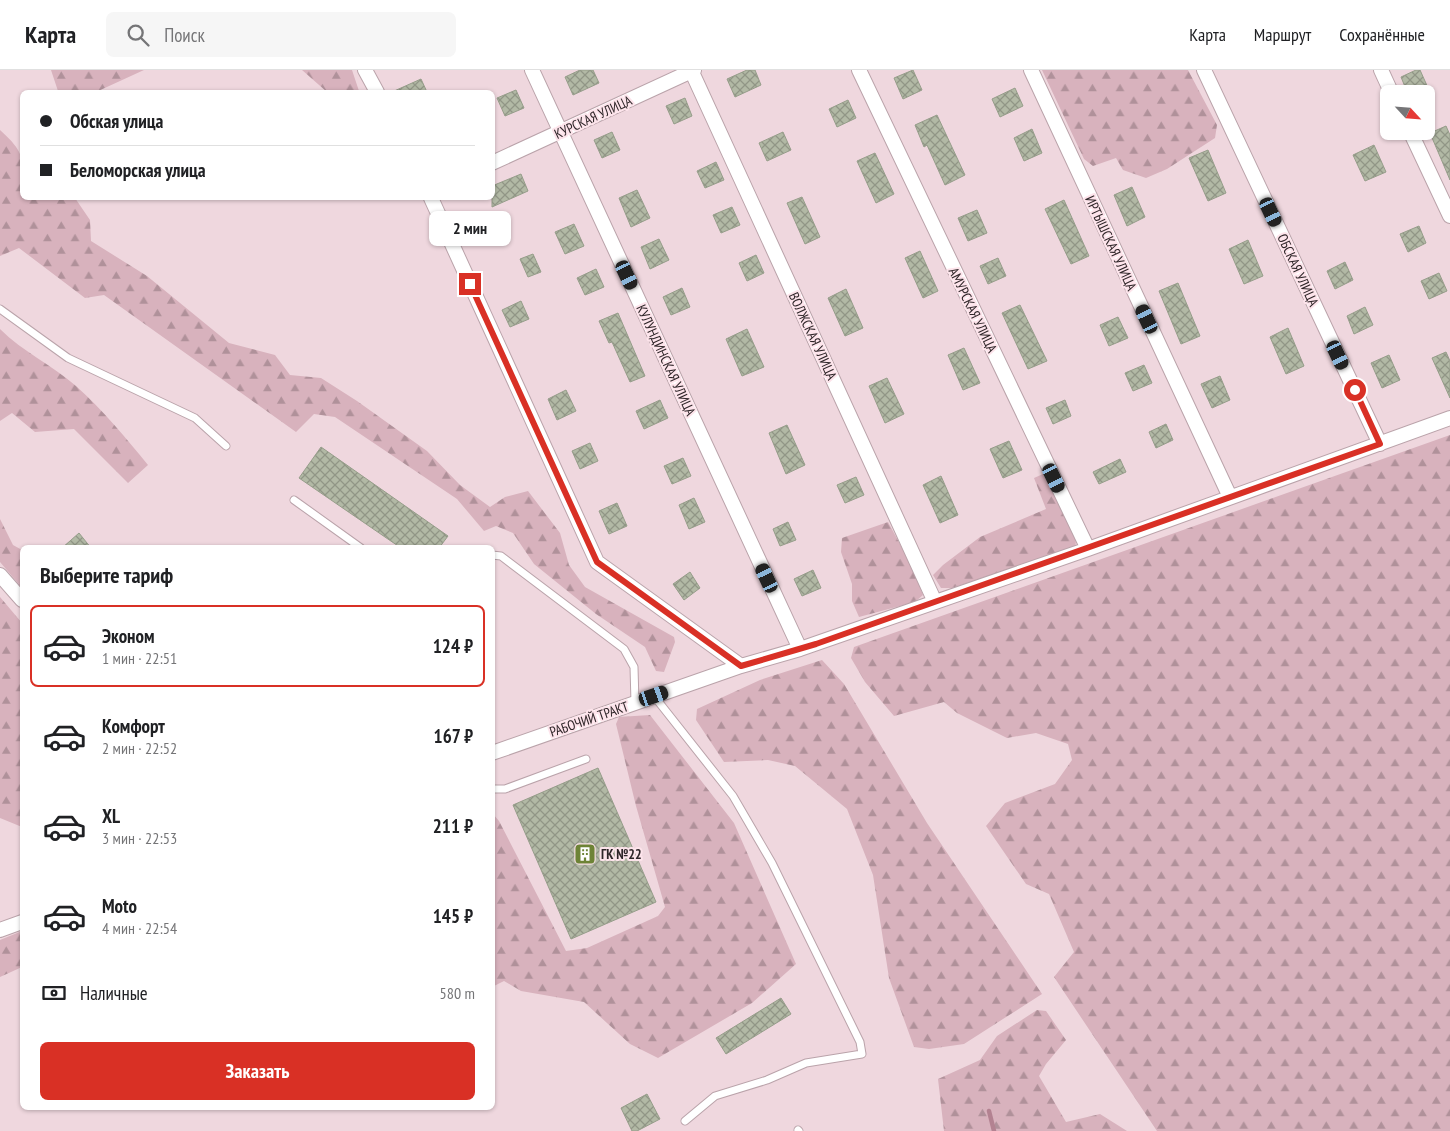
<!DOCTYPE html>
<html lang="ru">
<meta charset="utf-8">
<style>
body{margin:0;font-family:"PT Sans Narrow",sans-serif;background:#f6f6f6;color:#202124;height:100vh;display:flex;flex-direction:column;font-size:19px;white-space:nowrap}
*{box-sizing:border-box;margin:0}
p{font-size:16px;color:#757577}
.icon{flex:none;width:28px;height:28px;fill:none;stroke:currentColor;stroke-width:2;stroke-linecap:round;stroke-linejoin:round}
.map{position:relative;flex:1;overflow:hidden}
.drawer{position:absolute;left:20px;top:475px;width:475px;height:565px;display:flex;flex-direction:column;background:#fff;border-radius:8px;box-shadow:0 1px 4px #0004}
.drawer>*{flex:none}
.guide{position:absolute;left:20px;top:20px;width:475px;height:110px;border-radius:8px;box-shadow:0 1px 4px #0004;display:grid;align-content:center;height:110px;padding:0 20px;background:#fff}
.needle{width:32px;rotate:116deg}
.controls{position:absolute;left:1380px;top:15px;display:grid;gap:10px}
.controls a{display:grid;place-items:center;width:55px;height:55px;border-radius:8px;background:#fff;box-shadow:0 1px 4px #0004;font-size:25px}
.end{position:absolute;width:22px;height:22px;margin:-11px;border:6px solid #d93025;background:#fff;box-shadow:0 0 0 2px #fff}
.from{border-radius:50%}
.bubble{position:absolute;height:35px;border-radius:8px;background:#fff;box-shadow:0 1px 4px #0004;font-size:16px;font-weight:700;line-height:35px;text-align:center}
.car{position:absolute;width:15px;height:30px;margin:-15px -8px;border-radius:6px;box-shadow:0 0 4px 1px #0007;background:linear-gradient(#222 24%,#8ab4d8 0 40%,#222 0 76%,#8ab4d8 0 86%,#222 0)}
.guide b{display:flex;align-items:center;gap:18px;height:48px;font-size:19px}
.guide b+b{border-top:1px solid #e0e0e0}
.guide i{width:12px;height:12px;background:#202124}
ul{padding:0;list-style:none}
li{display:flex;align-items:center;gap:15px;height:82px;margin:0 10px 8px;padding:0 10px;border:2px solid transparent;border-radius:8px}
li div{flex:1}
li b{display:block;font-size:19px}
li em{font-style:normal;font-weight:700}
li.current{border-color:#d93025}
li>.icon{width:45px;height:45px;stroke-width:1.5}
h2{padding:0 20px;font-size:22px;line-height:60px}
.pay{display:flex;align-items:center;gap:12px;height:55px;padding:0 20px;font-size:19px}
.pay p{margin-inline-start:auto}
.action{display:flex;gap:10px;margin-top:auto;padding:10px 20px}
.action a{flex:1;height:58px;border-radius:8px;background:#d93025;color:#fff;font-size:20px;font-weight:700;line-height:58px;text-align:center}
header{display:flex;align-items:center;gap:30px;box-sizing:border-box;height:70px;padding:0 25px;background:#fff;border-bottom:1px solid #e0e0e0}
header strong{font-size:24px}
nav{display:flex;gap:28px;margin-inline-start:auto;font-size:18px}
.search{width:350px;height:45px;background:#f6f6f6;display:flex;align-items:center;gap:12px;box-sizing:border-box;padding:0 18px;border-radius:8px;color:#757577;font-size:19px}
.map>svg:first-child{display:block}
</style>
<header>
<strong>Карта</strong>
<div class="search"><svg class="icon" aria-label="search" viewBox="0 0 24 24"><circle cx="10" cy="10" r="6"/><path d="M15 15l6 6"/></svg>Поиск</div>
<nav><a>Карта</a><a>Маршрут</a><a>Сохранённые</a></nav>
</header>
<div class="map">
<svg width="1450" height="1061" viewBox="0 0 1450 1061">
<defs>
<pattern id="forest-firs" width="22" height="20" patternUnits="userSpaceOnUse" patternTransform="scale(1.25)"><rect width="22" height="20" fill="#d8b2bd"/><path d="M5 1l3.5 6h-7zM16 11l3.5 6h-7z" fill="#b0919a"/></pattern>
<pattern id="building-cross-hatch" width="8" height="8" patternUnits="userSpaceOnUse" patternTransform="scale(1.25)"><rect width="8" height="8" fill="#b2b9a5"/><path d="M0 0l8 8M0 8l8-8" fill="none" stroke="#919686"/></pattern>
</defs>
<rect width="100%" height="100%" fill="#efd7de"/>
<path fill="url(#forest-firs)" d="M51 0H144L96 22 58 21Z
M302 0H352L359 21 327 22Z
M1042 0H1188L1217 55 1215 68 1167 99 1146 108 1123 100 1116 88 1093 96 1084 89Z
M0 60C29 86 22 91 22 128H75L90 150 91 171 147 206 229 273 275 285 290 305 321 308 357 331 427 381 460 415 490 437 505 427 528 421 560 463 569 495 585 517 674 567 675 572 664 602 656 601 645 577 596 544 534 494 513 463 496 456 484 461 457 429 335 347 314 344 296 362 104 225 85 228 19 178 0 186Z
M0 259C23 282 52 295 76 316 103 340 126 368 148 395L128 413 74 359 35 362 12 343 0 351Z
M1450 365V1061H1157L1054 907 1074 882 1049 824 1026 814 986 756 1005 733 1055 714 1072 690 1068 674 1036 663 1007 668 957 643 944 632 894 646 865 612 851 588 854 577Z
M1043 404C1051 418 1081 462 1075 477L952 518H941L933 505 943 495 980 467 1046 439 1034 408Z
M0 449 13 475 22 480V518L0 492Z
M888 452 914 500 923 525 915 532 859 547 852 531V514L841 482 842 468Z
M0 527 22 553V757L0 748Z
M822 590 844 614 927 753 1042 924 964 974 929 979 914 977 889 908 873 805 847 739 795 696 768 690 724 692 696 650 697 639 760 610Z
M650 645 734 753 796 894 752 933 658 988 630 974 584 932 521 921 504 911 492 917 493 744 499 751 566 881 587 878 658 846 665 837 636 736 616 654 619 647Z
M22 861V897L0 907V870Z
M1037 940 1046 941 1066 970 1046 994 1039 1006 1066 1052 1100 1044 1127 1061H944L938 1009 980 990 997 966Z"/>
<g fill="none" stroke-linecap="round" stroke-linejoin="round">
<path stroke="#b38291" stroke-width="4.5" d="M989 1041 994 1061"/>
</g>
<path fill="url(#building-cross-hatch)" stroke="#969d8a" d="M580 0H593L599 13 573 25 565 7Z
M747 0H755L761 15 735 27 727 9Z
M913 0 922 20 903 29 894 8Z
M1416 0H1420L1429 20 1421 24H1408L1401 7Z
M421 9 427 22H392Z
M1015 18 1023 36 1000 47 992 29Z
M516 20 524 38 505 46 497 28Z
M685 28 692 46 674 54 666 36Z
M848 30 856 48 837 57 829 39Z
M937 45 965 105 945 115 927 75 924 77 915 55Z
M1446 56 1450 65V110L1430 63Z
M1032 59 1042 83 1024 91 1014 68Z
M612 62 620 80 602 88 594 70Z
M783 62 791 80 767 91 759 73Z
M1374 75 1386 102 1365 111 1353 85Z
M1208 80 1226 123 1208 131 1189 88Z
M875 83 894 124 876 133 857 91Z
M716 92 724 110 705 118 697 101Z
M521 104 528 121 492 137V116Z
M1132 117 1145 147 1127 156 1114 125Z
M637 120 650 148 631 157 619 128Z
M802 127 820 167 805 174 787 133Z
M1064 130 1089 186 1071 194 1045 139Z
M732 137 740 155 721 163 713 145Z
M977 140 987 163 968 171 958 148Z
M574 154 584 176 565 184 555 162Z
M1419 156 1426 173 1408 182 1400 164Z
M659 169 669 190 650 199 641 177Z
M1248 170 1263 206 1244 214 1229 179Z
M920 181 938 221 923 228 905 188Z
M533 184 541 202 528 207 520 189Z
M756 185 764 203 747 211 739 193Z
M998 188 1006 206 988 214 980 196Z
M1345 192 1353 210 1335 219 1327 201Z
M596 199 604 217 585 225 577 208Z
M1439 203 1447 221 1429 229 1421 211Z
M1178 213 1200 266 1181 274 1159 221Z
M682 218 690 237 671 245 663 227Z
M846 219 863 258 845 266 828 228Z
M521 231 529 249 510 257 502 240Z
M1020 235 1047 291 1028 299 1002 243Z
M1365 237 1373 255 1354 264 1347 246Z
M618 243 645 306 630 312 612 272 609 273 599 251Z
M1118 247 1128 268 1109 276 1100 255Z
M1288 258 1304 296 1286 304 1270 267Z
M747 259 764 297 742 306 726 269Z
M964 278 980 313 963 320 948 285Z
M1446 282 1450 291V328L1432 288Z
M1389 285 1400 310 1382 318 1371 293Z
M1144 295 1152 313 1133 321 1125 303Z
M1220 306 1230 330 1212 338 1201 314Z
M887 308 904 344 885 353 869 316Z
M566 320 576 341 557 350 548 329Z
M660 330 668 348 644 359 636 341Z
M1065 330 1071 346 1053 354 1046 338Z
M1166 354 1173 370 1156 378 1149 362Z
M787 355 805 395 786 404 769 363Z
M1009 371 1022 400 1003 408 990 379Z
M590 373 598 391 580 399 572 381Z
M321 377 448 466 439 478H401L299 408Z
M683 388 691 406 672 414 664 396Z
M1120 389 1126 402 1099 414 1093 402Z
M941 406 958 445 940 453 923 415Z
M856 407 864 425 845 433 837 415Z
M694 428 705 452 689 459 679 435Z
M617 433 627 456 609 464 599 441Z
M788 452 796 470 780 476 773 459Z
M79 463 91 478H62Z
M813 500 821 518 802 526 794 509Z
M690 502 700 518 684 530 673 514Z
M598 698 656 832 571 869 513 735Z
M781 928 791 944 726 984 716 968Z
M647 1024 660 1049 637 1061H632L621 1038Z"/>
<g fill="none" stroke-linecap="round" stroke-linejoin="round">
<g stroke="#baa3aa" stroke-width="9">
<path id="service" d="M0 239 68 288 195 348 226 376
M294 430 361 478
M492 485 501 486 624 579 634 597 635 633
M654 626 733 726 772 793 860 972 862 984 806 993 767 1010 715 1026 685 1051
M492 719H505L586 689
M798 1060 799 1061"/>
</g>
<g stroke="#baa3aa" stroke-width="16">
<path id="minor" d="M365 0 377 22
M532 0 800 579
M691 0 935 532
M859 0 1088 479
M1031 0 1230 427
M1204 0 1380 374
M1381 0 1392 24
M1410 61 1450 146
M492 93 694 0
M431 128 597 492 741 596
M0 505 22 530
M492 683 741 596 800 579 1088 479 1450 348
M0 860 22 852"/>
</g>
<use href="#service" stroke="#fff" stroke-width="7"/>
<use href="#minor" stroke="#fff" stroke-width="14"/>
</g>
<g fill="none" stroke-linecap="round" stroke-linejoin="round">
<path stroke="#d93025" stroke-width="6" d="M470 214 597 492 741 596 816 574 1380 374 1355 320"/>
</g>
<defs>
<g id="building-square" transform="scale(1.125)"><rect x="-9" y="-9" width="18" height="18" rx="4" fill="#6d8335" stroke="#fde4eb"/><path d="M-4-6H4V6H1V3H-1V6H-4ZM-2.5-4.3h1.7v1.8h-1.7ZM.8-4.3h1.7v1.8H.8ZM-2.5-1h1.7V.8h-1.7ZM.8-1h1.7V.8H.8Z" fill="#fff"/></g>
</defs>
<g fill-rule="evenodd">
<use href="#building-square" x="585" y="784"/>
</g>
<g text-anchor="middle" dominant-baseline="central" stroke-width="4" stroke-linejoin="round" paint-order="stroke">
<g font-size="14" fill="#2e2528" stroke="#fde4eb">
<text transform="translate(593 47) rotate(-25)">КУРСКАЯ УЛИЦА</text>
<text transform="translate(1111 173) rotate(65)">ИРТЫШСКАЯ УЛИЦА</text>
<text transform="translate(1298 200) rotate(65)">ОБСКАЯ УЛИЦА</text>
<text transform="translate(973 240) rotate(64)">АМУРСКАЯ УЛИЦА</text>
<text transform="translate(813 266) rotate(65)">ВОЛЖСКАЯ УЛИЦА</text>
<text transform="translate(666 290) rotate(65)">КУЛУНДИНСКАЯ УЛИЦА</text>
<text transform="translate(589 649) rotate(-19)">РАБОЧИЙ ТРАКТ</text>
</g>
<g font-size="14" font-weight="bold" fill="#2e2528" stroke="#fde4eb" text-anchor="start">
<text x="601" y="784">ГК №22</text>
</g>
</g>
</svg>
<div class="controls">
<a><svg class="needle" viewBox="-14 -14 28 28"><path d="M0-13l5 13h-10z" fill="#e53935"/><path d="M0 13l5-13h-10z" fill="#757577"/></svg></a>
</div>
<i class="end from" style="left:1355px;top:320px"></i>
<i class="end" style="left:470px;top:214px"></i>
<div class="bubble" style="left:429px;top:141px;width:82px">2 мин</div>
<i class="car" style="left:1271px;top:142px;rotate:155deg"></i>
<i class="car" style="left:627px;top:205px;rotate:155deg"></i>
<i class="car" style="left:1147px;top:249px;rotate:335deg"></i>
<i class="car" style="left:1338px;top:285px;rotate:155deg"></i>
<i class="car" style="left:1054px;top:408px;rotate:154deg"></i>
<i class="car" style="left:767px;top:508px;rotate:335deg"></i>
<i class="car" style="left:654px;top:626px;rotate:71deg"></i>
<div class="guide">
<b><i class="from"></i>Обская улица</b>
<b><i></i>Беломорская улица</b>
</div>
<section class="drawer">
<h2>Выберите тариф</h2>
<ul>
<li class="current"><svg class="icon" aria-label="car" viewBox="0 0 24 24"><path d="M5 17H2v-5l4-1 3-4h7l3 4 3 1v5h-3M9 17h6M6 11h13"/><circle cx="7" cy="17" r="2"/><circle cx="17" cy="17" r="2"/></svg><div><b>Эконом</b><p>1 мин · 22:51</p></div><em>124 ₽</em></li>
<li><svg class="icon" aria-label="car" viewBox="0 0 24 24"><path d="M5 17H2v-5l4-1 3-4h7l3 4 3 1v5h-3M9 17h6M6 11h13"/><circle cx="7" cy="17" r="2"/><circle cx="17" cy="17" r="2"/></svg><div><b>Комфорт</b><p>2 мин · 22:52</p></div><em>167 ₽</em></li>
<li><svg class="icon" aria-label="car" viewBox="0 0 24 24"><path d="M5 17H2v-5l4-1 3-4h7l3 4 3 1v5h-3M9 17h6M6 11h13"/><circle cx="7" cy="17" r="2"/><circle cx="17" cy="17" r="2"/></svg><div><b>XL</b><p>3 мин · 22:53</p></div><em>211 ₽</em></li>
<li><svg class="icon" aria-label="car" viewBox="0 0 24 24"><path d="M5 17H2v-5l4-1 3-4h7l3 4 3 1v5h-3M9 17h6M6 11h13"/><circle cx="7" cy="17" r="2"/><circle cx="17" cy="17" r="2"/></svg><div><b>Moto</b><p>4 мин · 22:54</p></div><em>145 ₽</em></li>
</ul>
<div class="pay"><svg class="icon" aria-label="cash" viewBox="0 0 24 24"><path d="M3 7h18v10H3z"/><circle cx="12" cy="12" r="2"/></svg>Наличные<p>580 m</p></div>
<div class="action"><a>Заказать</a></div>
</section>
</div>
